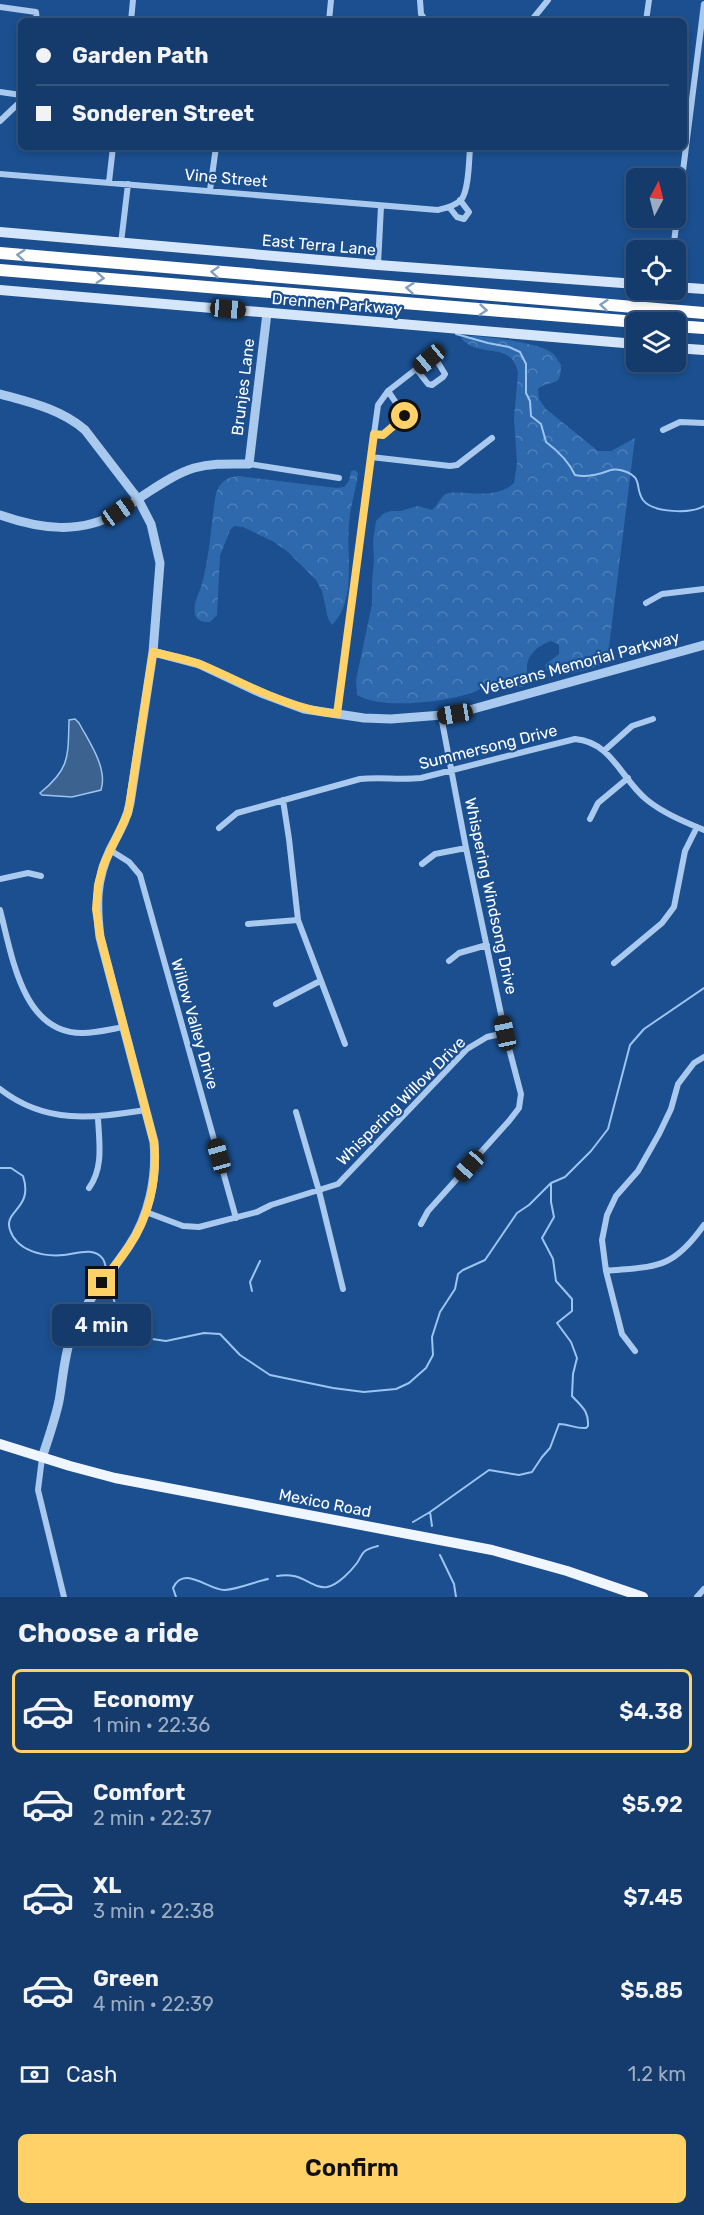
<!DOCTYPE html>
<meta charset="utf-8">
<style>
body{margin:0;font-family:Rubik,sans-serif;background:#1d4271;color:#f1f3f6;height:100vh;display:flex;flex-direction:column;font-size:22px;white-space:nowrap}
*{box-sizing:border-box;margin:0}
p{font-size:20px;color:#9dadc1}
.icon{flex:none;width:33px;height:33px;fill:none;stroke:currentColor;stroke-width:2;stroke-linecap:round;stroke-linejoin:round}
.map{position:relative;height:1597px;overflow:hidden}
.drawer{display:flex;flex-direction:column;background:#143b6b;flex:1}
.drawer>*{flex:none}
.guide{position:absolute;left:18px;top:18px;width:669px;height:132px;border-radius:9px;box-shadow:0 3px 9px #0003,0 0 0 2px #33557e;display:grid;align-content:center;height:132px;padding:0 18px;background:#143b6b}
.needle{width:39px;rotate:7deg}
.tools{position:absolute;left:626px;top:168px;display:grid;gap:12px}
.tools a{display:grid;place-items:center;width:60px;height:60px;border-radius:9px;background:#143b6b;box-shadow:0 3px 9px #0003,0 0 0 2px #33557e;font-size:30px}
.end{position:absolute;width:27px;height:27px;margin:-14px;border:8px solid #ffd166;background:#111;box-shadow:0 0 0 3px #111}
.from{border-radius:50%}
.bubble{position:absolute;height:42px;border-radius:9px;background:#143b6b;box-shadow:0 3px 9px #0003,0 0 0 2px #33557e;font-size:20px;font-weight:600;line-height:42px;text-align:center}
.car{position:absolute;width:18px;height:36px;margin:-18px -9px;border-radius:8px;box-shadow:0 0 4px 2px #0007;background:linear-gradient(#222 24%,#8ab4d8 0 40%,#222 0 76%,#8ab4d8 0 86%,#222 0)}
.guide b{display:flex;align-items:center;gap:21px;height:57px;font-size:22px}
.guide b+b{border-top:2px solid #33557e}
.guide i{width:15px;height:15px;background:#f1f3f6}
ul{padding:0;list-style:none}
li{display:flex;align-items:center;gap:18px;height:84px;margin:0 12px 9px;padding:0 6px;border:3px solid transparent;border-radius:9px}
li div{flex:1}
li b{display:block;font-size:22px}
li em{font-style:normal;font-weight:600}
li.selected{border-color:#ffd166}
li>.icon{width:54px;height:54px;stroke-width:1.5}
h2{padding:0 18px;font-size:27px;line-height:72px}
.pay{display:flex;align-items:center;gap:15px;height:66px;padding:0 18px;font-size:22px}
.pay p{margin-inline-start:auto}
.action{display:flex;gap:12px;margin-top:auto;padding:12px 18px}
.action a{flex:1;height:69px;border-radius:9px;background:#ffd166;color:#111;font-size:24px;font-weight:600;line-height:69px;text-align:center}
.map>svg:first-child{display:block}
</style>
<div class="map">
<svg width="704" height="1597" viewBox="0 0 704 1597">
<defs>
<pattern id="forest-crowns" width="20" height="18" patternUnits="userSpaceOnUse" patternTransform="scale(1.5)"><rect width="20" height="18" fill="#2e69ad"/><path d="M2 6a3 3 0 1 1 6 0M12 15a3 3 0 1 1 6 0" fill="none" stroke="#4d80b9"/></pattern>
</defs>
<rect width="100%" height="100%" fill="#1b4f8f"/>
<path fill="url(#forest-crowns)" d="M473 336C490 337 541 343 552 353 556 356 558 361 561 365 561 390 551 378 538 389L539 399 546 409 598 451H611L635 438 607 663C588 669 566 678 547 671L545 665 559 654V645L551 641C539 645 526 655 527 669 527 674 529 677 528 683L522 687 498 688 492 682C485 685 479 691 471 693 444 702 381 710 357 695L356 680 372 604V582L374 561 373 541 376 521 384 513 391 511H400L418 506 432 510C437 506 440 499 444 495 455 487 494 503 514 483L517 463 514 418 518 373C511 339 479 360 461 338Z
M355 470 358 473C356 490 350 507 349 524 346 556 357 600 332 625L328 618 322 591 316 580 288 552 274 542 243 527 234 526 230 530 220 556 217 615 210 622C204 622 197 622 195 614 193 605 198 595 201 587 210 557 211 523 216 493 221 481 226 478 238 476L337 488 344 487 349 481 351 471Z"/>
<path fill="#3c6290" stroke="#9cc4f0" stroke-width="1.5" d="M75 719 79 723C89 742 108 768 101 790L72 797 42 795 40 793C70 769 68 757 69 720Z"/>
<g fill="none" stroke-linecap="round" stroke-linejoin="round">
<path stroke="#9cc4f0" stroke-width="2" d="M456 334 488 343 509 347 520 352 526 364V393L530 401 531 416 541 424 546 442C558 451 569 462 575 475 580 476 588 476 593 475 605 474 612 466 624 471 644 478 634 487 643 500 653 513 691 514 704 506
M0 1168H11L23 1176C34 1209 3 1210 10 1230 17 1251 43 1257 64 1255 76 1254 94 1246 103 1259 105 1262 106 1269 107 1272
M109 1281 116 1308 125 1327 145 1338 166 1341 204 1333 220 1334 240 1355 270 1375 333 1388 364 1392 396 1389 409 1383 426 1368 433 1355 432 1337 440 1312 455 1289 458 1274 463 1270 485 1260 517 1213 529 1205 551 1183 565 1177 591 1151 608 1129 630 1045 644 1029 704 988
M252 1291 250 1282 260 1261
M430 1512 432 1526
M413 1522 430 1512 489 1470 519 1475 532 1472 542 1457 550 1448 559 1424C569 1424 576 1429 586 1428L588 1426C589 1411 582 1407 572 1396L573 1374 577 1358 571 1342 557 1323 572 1311V1299L556 1281 553 1259 542 1238 554 1217 551 1202V1183
M440 1555 454 1584 456 1597
M277 1576C302 1571 311 1589 327 1587 338 1585 351 1571 357 1563 360 1559 361 1554 365 1551 368 1549 374 1547 378 1546
M176 1597 173 1588C184 1564 209 1591 225 1590 239 1589 254 1582 268 1579"/>
<path stroke="#a9c9ee" stroke-width="6" d="M420 0 421 14 426 21
M0 7 36 12 37 21
M131 21 133 0
M329 21 331 0
M531 21 548 0
M646 21 649 0
M0 92 21 95
M0 121 21 101
M0 174 438 210C446 208 455 206 461 200 469 191 469 160 470 147
M109 182 113 147
M210 190 216 147
M449 207 457 217 464 219 469 212 460 200
M121 243 128 184
M673 250 704 4
M378 265 381 206
M388 391 429 359 437 361 445 374 443 377 432 385 428 384 417 370
M663 430 680 422 704 423
M371 457 450 466 457 465 492 438
M249 464 339 478
M646 603 662 594 704 589
M337 714 374 434 378 405 388 391 405 416 383 435 374 434
M605 750 632 726 653 719
M283 800 289 839 298 920 345 1044
M590 819 598 803 628 778
M219 828 237 813 360 779C380 777 400 780 421 778L575 739C612 742 621 779 647 800 663 813 685 822 704 830
M110 850 129 862 140 875 236 1218
M422 864 435 854 466 848
M0 879 28 873 41 876
M0 910C12 955 22 1034 83 1033 97 1033 111 1029 124 1027
M248 924 298 920
M449 961 459 953 487 945
M614 963 662 923 674 907 685 851 697 827
M276 1004 320 981
M0 1089C46 1125 93 1118 146 1110
M296 1112 319 1191 343 1289
M89 1188C104 1167 99 1142 98 1118
M146 1212 183 1226 199 1227 257 1212 271 1205 338 1184 467 1049 487 1037 505 1033
M421 1224 428 1211 509 1121 519 1108 521 1094 505 1033 466 848 441 716
M606 1271C657 1266 672 1270 704 1225
M635 1351 622 1334 606 1271 602 1240 607 1215 616 1196 638 1171 659 1134 671 1109 678 1084 694 1063 704 1057
M42 1458 38 1490 64 1597
M697 1597 704 1589"/>
<path stroke="#a9c9ee" stroke-width="9" d="M0 394C29 402 61 409 85 430L138 499 151 524 160 563 153 652 130 803C127 820 118 834 110 850 96 880 96 904 100 937L154 1142C157 1178 149 1216 129 1246 109 1276 85 1301 72 1334 64 1355 63 1379 59 1401 55 1420 48 1439 42 1458
M0 515C40 529 81 535 119 512 130 505 139 498 150 491 164 482 178 473 194 468 212 463 230 464 249 464L267 313
M153 652 199 664 261 693 304 709 364 718 391 719 455 714 704 645"/>
<path stroke="#d6e6fa" stroke-width="10" d="M0 232 378 265 636 284
M675 287 704 289
M0 290 636 344
M675 348 704 350"/>
<path stroke="#f0f6ff" stroke-width="10" d="M0 1444 70 1466 115 1478 492 1550 567 1571 643 1597"/>
<path stroke="#fff" stroke-width="12" d="M0 253 704 313
M0 270 637 322
M675 326 704 328"/>
</g>
<defs><path id="oneway-chevron" d="M-2-3.5L2.5 0L-2 3.5" fill="none" stroke-width="1.6" stroke-linecap="round" stroke-linejoin="round" transform="scale(1.5)"/></defs>
<g stroke="#829ec1">
<use href="#oneway-chevron" transform="translate(21 255) rotate(-175)"/>
<use href="#oneway-chevron" transform="translate(215 272) rotate(-175)"/>
<use href="#oneway-chevron" transform="translate(100 278) rotate(5)"/>
<use href="#oneway-chevron" transform="translate(410 288) rotate(-175)"/>
<use href="#oneway-chevron" transform="translate(604 305) rotate(-175)"/>
<use href="#oneway-chevron" transform="translate(483 310) rotate(5)"/>
</g>
<g fill="none" stroke-linecap="round" stroke-linejoin="round">
<path stroke="#ffd166" stroke-width="8" d="M102 1283C110 1271 119 1261 127 1249 149 1219 158 1179 154 1142L100 936 96 909 98 885 103 866 128 813 153 652C169 656 187 659 202 665 247 684 287 709 337 714L374 434 383 435 405 416"/>
</g>
<g text-anchor="middle" dominant-baseline="central" stroke-width="4.5" stroke-linejoin="round" paint-order="stroke">
<g font-size="16" fill="#fff" stroke="#1b4f8f">
<text transform="translate(226 178) rotate(5)">Vine Street</text>
<text transform="translate(319 245) rotate(5)">East Terra Lane</text>
<text transform="translate(337 304) rotate(5)">Drennen Parkway</text>
<text transform="translate(243 387) rotate(-83)">Brunjes Lane</text>
<text transform="translate(580 663) rotate(-15)">Veterans Memorial Parkway</text>
<text transform="translate(488 747) rotate(-14)">Summersong Drive</text>
<text transform="translate(491 896) rotate(78)">Whispering Windsong Drive</text>
<text transform="translate(195 1024) rotate(74)">Willow Valley Drive</text>
<text transform="translate(401 1101) rotate(-45)">Whispering Willow Drive</text>
<text transform="translate(325 1503) rotate(11)">Mexico Road</text>
</g>
</g>
</svg>
<div class="tools">
<a><svg class="needle" viewBox="-14 -14 28 28"><path d="M0-13l5 13h-10z" fill="#e53935"/><path d="M0 13l5-13h-10z" fill="#9dadc1"/></svg></a>
<a><svg class="icon" aria-label="locate" viewBox="0 0 24 24"><circle cx="12" cy="12" r="6"/><path d="M12 2v4M12 18v4M2 12h4M18 12h4"/></svg></a>
<a><svg class="icon" aria-label="layers" viewBox="0 0 24 24"><path d="M12 4l9 5-9 5-9-5zM3 14l9 5 9-5"/></svg></a>
</div>
<i class="end from" style="left:405px;top:416px"></i>
<i class="end" style="left:102px;top:1283px"></i>
<div class="bubble" style="left:52px;top:1304px;width:99px">4 min</div>
<i class="car" style="left:228px;top:309px;rotate:95deg"></i>
<i class="car" style="left:429px;top:359px;rotate:230deg"></i>
<i class="car" style="left:118px;top:512px;rotate:55deg"></i>
<i class="car" style="left:455px;top:714px;rotate:261deg"></i>
<i class="car" style="left:505px;top:1033px;rotate:348deg"></i>
<i class="car" style="left:219px;top:1156px;rotate:344deg"></i>
<i class="car" style="left:469px;top:1166px;rotate:222deg"></i>
<div class="guide">
<b><i class="from"></i>Garden Path</b>
<b><i></i>Sonderen Street</b>
</div>
</div>
<section class="drawer">
<h2>Choose a ride</h2>
<ul>
<li class="selected"><svg class="icon" aria-label="car" viewBox="0 0 24 24"><path d="M5 17H2v-5l4-1 3-4h7l3 4 3 1v5h-3M9 17h6M6 11h13"/><circle cx="7" cy="17" r="2"/><circle cx="17" cy="17" r="2"/></svg><div><b>Economy</b><p>1 min · 22:36</p></div><em>$4.38</em></li>
<li><svg class="icon" aria-label="car" viewBox="0 0 24 24"><path d="M5 17H2v-5l4-1 3-4h7l3 4 3 1v5h-3M9 17h6M6 11h13"/><circle cx="7" cy="17" r="2"/><circle cx="17" cy="17" r="2"/></svg><div><b>Comfort</b><p>2 min · 22:37</p></div><em>$5.92</em></li>
<li><svg class="icon" aria-label="car" viewBox="0 0 24 24"><path d="M5 17H2v-5l4-1 3-4h7l3 4 3 1v5h-3M9 17h6M6 11h13"/><circle cx="7" cy="17" r="2"/><circle cx="17" cy="17" r="2"/></svg><div><b>XL</b><p>3 min · 22:38</p></div><em>$7.45</em></li>
<li><svg class="icon" aria-label="car" viewBox="0 0 24 24"><path d="M5 17H2v-5l4-1 3-4h7l3 4 3 1v5h-3M9 17h6M6 11h13"/><circle cx="7" cy="17" r="2"/><circle cx="17" cy="17" r="2"/></svg><div><b>Green</b><p>4 min · 22:39</p></div><em>$5.85</em></li>
</ul>
<div class="pay"><svg class="icon" aria-label="cash" viewBox="0 0 24 24"><path d="M3 7h18v10H3z"/><circle cx="12" cy="12" r="2"/></svg>Cash<p>1.2 km</p></div>
<div class="action"><a>Confirm</a></div>
</section>
